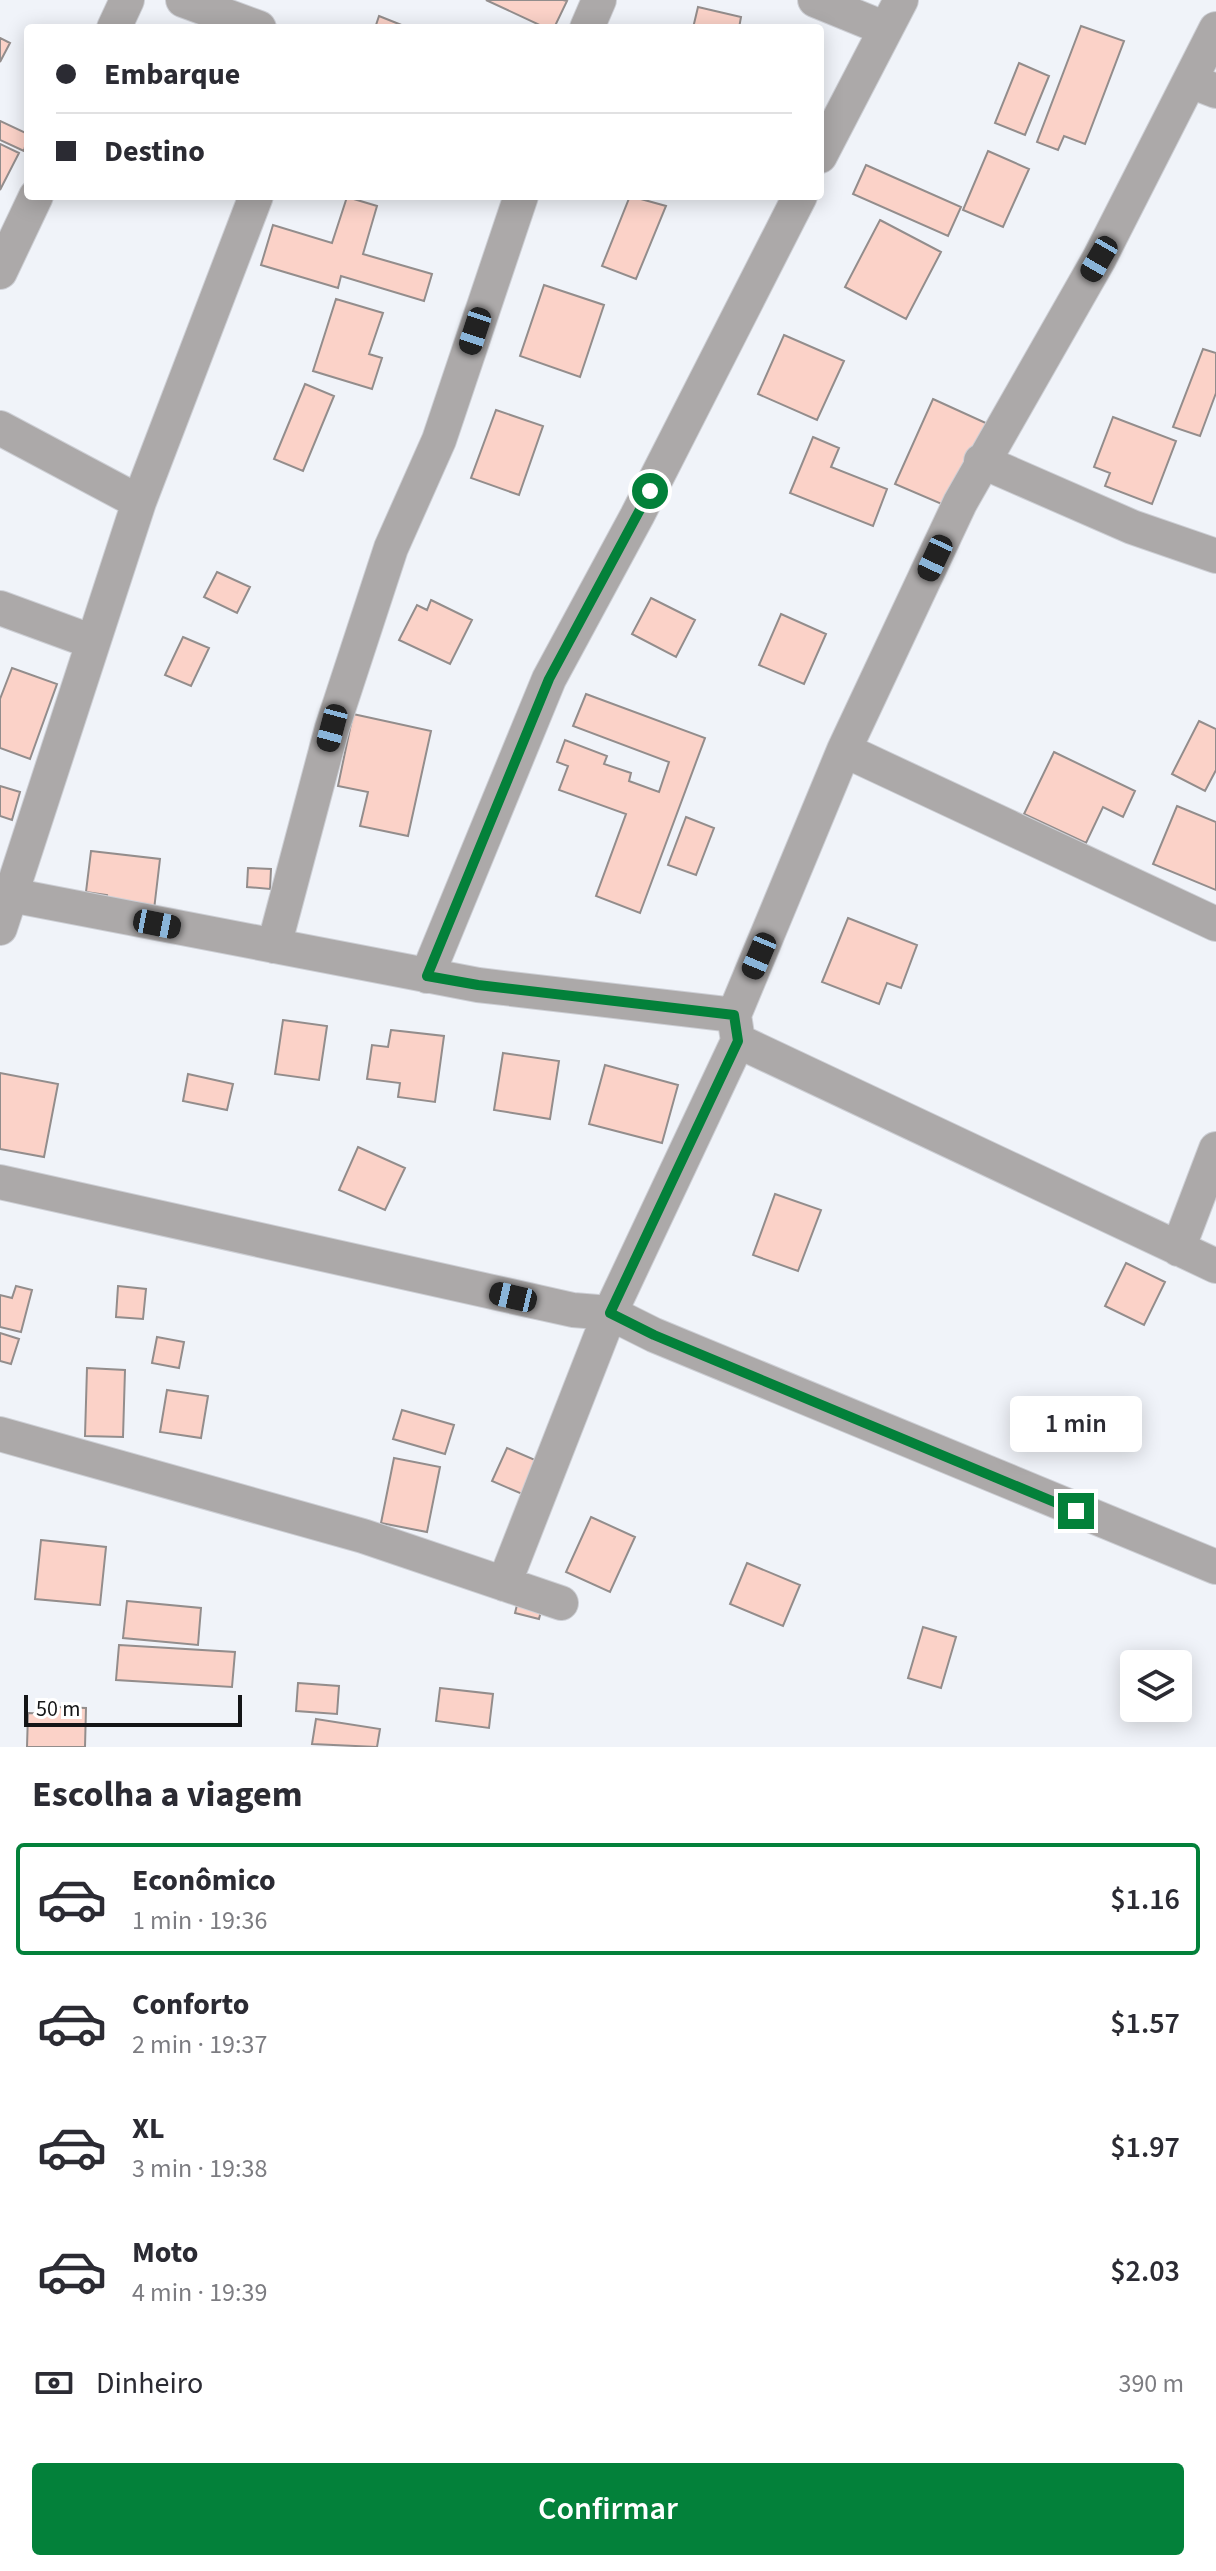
<!DOCTYPE html>
<html lang="pt">
<meta charset="utf-8">
<style>
body{margin:0;font-family:"Source Sans 3",sans-serif;background:#f7f7f7;color:#2b2b33;height:100vh;display:flex;flex-direction:column;font-size:30px;white-space:nowrap}
*{box-sizing:border-box;margin:0}
p{font-size:26px;color:#7c7c81}
.icon{flex:none;width:44px;height:44px;fill:none;stroke:currentColor;stroke-width:2;stroke-linecap:round;stroke-linejoin:round}
.map{position:relative;height:1747px;overflow:hidden}
.drawer{display:flex;flex-direction:column;background:#fff;flex:1}
.drawer>*{flex:none}
.guide{position:absolute;left:24px;top:24px;width:800px;height:176px;border-radius:8px;box-shadow:0 4px 20px #0003;display:grid;align-content:center;height:176px;padding:0 32px;background:#fff}
.fabs{position:absolute;left:1120px;top:1650px;display:grid;gap:16px}
.fabs a{display:grid;place-items:center;width:72px;height:72px;border-radius:8px;background:#fff;box-shadow:0 4px 20px #0003;font-size:40px}
.scale{position:absolute;left:24px;bottom:20px;width:218px;box-sizing:border-box;padding-left:8px;border:4px solid #141517;border-top:0;font-size:22px;line-height:28px;white-space:nowrap;color:#141517;-webkit-text-stroke:6px #fff;paint-order:stroke}
.end{position:absolute;width:36px;height:36px;margin:-18px;border:10px solid #03813a;background:#fff;box-shadow:0 0 0 4px #fff}
.from{border-radius:50%}
.bubble{position:absolute;height:56px;border-radius:8px;background:#fff;box-shadow:0 4px 20px #0003;font-size:26px;font-weight:600;line-height:56px;text-align:center}
.car{position:absolute;width:24px;height:48px;margin:-24px -12px;border-radius:10px;box-shadow:0 0 6px 2px #0007;background:linear-gradient(#222 24%,#8ab4d8 0 40%,#222 0 76%,#8ab4d8 0 86%,#222 0)}
.guide b{display:flex;align-items:center;gap:28px;height:76px;font-size:30px}
.guide b+b{border-top:2px solid #e1e1e2}
.guide i{width:20px;height:20px;background:#2b2b33}
ul{padding:0;list-style:none}
li{display:flex;align-items:center;gap:24px;height:112px;margin:0 16px 12px;padding:0 16px;border:4px solid transparent;border-radius:8px}
li div{flex:1}
li b{display:block;font-size:30px}
li em{font-style:normal;font-weight:600}
li.active{border-color:#03813a}
li>.icon{width:72px;height:72px;stroke-width:1.5}
h2{padding:0 32px;font-size:36px;line-height:96px}
.pay{display:flex;align-items:center;gap:20px;height:88px;padding:0 32px;font-size:30px}
.pay p{margin-inline-start:auto}
.primary-button{display:flex;gap:16px;margin-top:auto;padding:16px 32px}
.primary-button a{flex:1;height:92px;border-radius:8px;background:#03813a;color:#fff;font-size:32px;font-weight:600;line-height:92px;text-align:center}
.map>svg:first-child{display:block}
</style>
<div class="map">
<svg width="1216" height="1747" viewBox="0 0 1216 1747">
<rect width="100%" height="100%" fill="#f0f3f9"/>
<path fill="#fbd2c8" stroke="#938d8c" stroke-width="2" d="M486 0H563L567 1 554 28H546Z
M698 7 741 17 739 28H693Z
M379 16 409 28H375Z
M1081 26 1124 41 1085 144 1064 136 1058 150 1037 142Z
M0 38 10 43 0 62Z
M1019 63 1049 76 1025 135 995 123Z
M0 121 28 134 24 151 0 140Z
M0 144 19 153 0 190Z
M988 151 1029 169 1003 227 963 210Z
M866 165 961 207 948 236 853 194Z
M630 196 666 206 636 279 602 266Z
M347 197 377 206 363 254 432 274 424 301 341 276 338 288 261 265 273 225 332 243Z
M880 220 941 252 906 319 845 287Z
M544 285 604 305 580 377 520 356Z
M336 299 383 313 369 354 382 358 372 389 313 371Z
M784 335 844 361 817 420 758 394Z
M1203 349 1216 353V393L1200 436 1173 427Z
M305 384 334 396 303 471 274 459Z
M933 399 988 424 951 508 895 484Z
M496 410 543 426 519 495 471 478Z
M1113 417 1176 441 1152 504 1105 486 1110 473 1094 467Z
M813 437 839 448 831 467 887 489 873 526 790 493Z
M217 572 250 587 237 613 204 597Z
M651 598 695 620 676 657 632 634Z
M431 600 472 620 450 664 399 640 417 605 427 610Z
M781 614 826 634 804 684 759 665Z
M183 637 209 648 191 686 165 675Z
M12 668 57 684 30 759 0 748V699Z
M586 694 705 738 640 913 596 896 626 814 559 790 568 766 557 762 565 740 607 756 604 764 631 773 629 781 659 792 669 762 573 726Z
M353 714 431 731 408 836 360 826 368 792 338 786Z
M1199 721 1216 729V770L1205 791 1172 774Z
M1054 752 1135 791 1123 817 1103 807 1086 843 1024 814Z
M0 786 20 792 12 820 0 816Z
M1177 806 1216 822V890L1153 864Z
M686 817 714 828 696 875 668 865Z
M91 851 160 859 153 918 105 911 107 895 86 892Z
M248 868 271 869 270 889 247 887Z
M848 918 917 945 901 988 887 983 879 1004 822 982Z
M283 1020 327 1026 319 1080 275 1074Z
M391 1030 444 1036 435 1102 398 1097 400 1083 367 1079 372 1045 388 1047Z
M503 1053 559 1061 550 1119 494 1110Z
M605 1065 678 1085 662 1143 589 1124Z
M0 1073 58 1084 44 1157 0 1149Z
M188 1074 233 1084 227 1110 183 1101Z
M358 1147 405 1168 385 1210 339 1190Z
M775 1194 821 1210 798 1271 753 1255Z
M1126 1263 1165 1282 1144 1325 1105 1306Z
M16 1286 32 1290 21 1332 0 1327V1295L12 1298Z
M118 1286 146 1289 143 1319 116 1317Z
M0 1333 19 1339 11 1364 0 1361Z
M157 1337 184 1342 179 1368 152 1363Z
M87 1368 125 1370 123 1437 85 1436Z
M167 1390 208 1396 201 1438 160 1432Z
M402 1410 454 1425 445 1454 393 1439Z
M507 1448 542 1463 527 1496 492 1481Z
M394 1458 440 1467 427 1532 381 1523Z
M591 1517 635 1537 610 1592 566 1572Z
M41 1540 106 1547 100 1605 35 1599Z
M747 1563 800 1585 783 1626 730 1604Z
M519 1597 543 1603 539 1619 515 1613Z
M127 1601 201 1608 198 1645 123 1638Z
M923 1627 956 1637 941 1688 908 1678Z
M119 1645 235 1652 232 1687 116 1680Z
M298 1683 339 1686 337 1714 296 1711Z
M440 1688 493 1694 489 1728 436 1721Z
M55 1707 86 1708 85 1747H27L28 1713 55 1714Z
M316 1719 380 1729 377 1747 312 1744Z"/>
<g fill="none" stroke-linecap="round" stroke-linejoin="round">
<g stroke="#cdcfd5" stroke-width="36">
<path id="minor" d="M183 0 259 28
M815 0 886 29
M114 28 127 0
M587 28 599 0
M1190 81 1216 91
M820 156 901 0
M0 272 36 196
M0 428 139 502
M981 461 1132 527 1216 556
M0 608 93 642
M844 750 1216 924
M0 893 478 985 734 1015 844 750 960 503 1099 259 1216 29
M0 928 139 502 256 196
M274 946 332 728 391 548 439 440 521 196
M427 976 549 679 637 516 800 196
M738 1041 1216 1266
M0 1182 573 1310 610 1313 654 1335 1216 1567
M1178 1249 1216 1149
M0 1434 363 1536 561 1603
M504 1584 610 1313 738 1041 734 1015"/>
</g>
<use href="#minor" stroke="#aca9a9" stroke-width="34"/>
</g>
<g fill="none" stroke-linecap="round" stroke-linejoin="round">
<path stroke="#03813a" stroke-width="10" d="M650 491 549 679 427 976 478 985 734 1015 738 1041 610 1313 654 1335 1076 1511"/>
</g>
</svg>
<div class="fabs">
<a><svg class="icon" aria-label="layers" viewBox="0 0 24 24"><path d="M12 4l9 5-9 5-9-5zM3 14l9 5 9-5"/></svg></a>
</div>
<div class="scale">50 m</div>
<i class="end from" style="left:650px;top:491px"></i>
<i class="end" style="left:1076px;top:1511px"></i>
<div class="bubble" style="left:1010px;top:1396px;width:132px">1 min</div>
<i class="car" style="left:1099px;top:259px;rotate:210deg"></i>
<i class="car" style="left:475px;top:331px;rotate:198deg"></i>
<i class="car" style="left:935px;top:558px;rotate:205deg"></i>
<i class="car" style="left:332px;top:728px;rotate:195deg"></i>
<i class="car" style="left:157px;top:924px;rotate:101deg"></i>
<i class="car" style="left:759px;top:956px;rotate:203deg"></i>
<i class="car" style="left:513px;top:1297px;rotate:283deg"></i>
<div class="guide">
<b><i class="from"></i>Embarque</b>
<b><i></i>Destino</b>
</div>
</div>
<section class="drawer">
<h2>Escolha a viagem</h2>
<ul>
<li class="active"><svg class="icon" aria-label="car" viewBox="0 0 24 24"><path d="M5 17H2v-5l4-1 3-4h7l3 4 3 1v5h-3M9 17h6M6 11h13"/><circle cx="7" cy="17" r="2"/><circle cx="17" cy="17" r="2"/></svg><div><b>Econômico</b><p>1 min · 19:36</p></div><em>$1.16</em></li>
<li><svg class="icon" aria-label="car" viewBox="0 0 24 24"><path d="M5 17H2v-5l4-1 3-4h7l3 4 3 1v5h-3M9 17h6M6 11h13"/><circle cx="7" cy="17" r="2"/><circle cx="17" cy="17" r="2"/></svg><div><b>Conforto</b><p>2 min · 19:37</p></div><em>$1.57</em></li>
<li><svg class="icon" aria-label="car" viewBox="0 0 24 24"><path d="M5 17H2v-5l4-1 3-4h7l3 4 3 1v5h-3M9 17h6M6 11h13"/><circle cx="7" cy="17" r="2"/><circle cx="17" cy="17" r="2"/></svg><div><b>XL</b><p>3 min · 19:38</p></div><em>$1.97</em></li>
<li><svg class="icon" aria-label="car" viewBox="0 0 24 24"><path d="M5 17H2v-5l4-1 3-4h7l3 4 3 1v5h-3M9 17h6M6 11h13"/><circle cx="7" cy="17" r="2"/><circle cx="17" cy="17" r="2"/></svg><div><b>Moto</b><p>4 min · 19:39</p></div><em>$2.03</em></li>
</ul>
<div class="pay"><svg class="icon" aria-label="cash" viewBox="0 0 24 24"><path d="M3 7h18v10H3z"/><circle cx="12" cy="12" r="2"/></svg>Dinheiro<p>390 m</p></div>
<div class="primary-button"><a>Confirmar</a></div>
</section>
